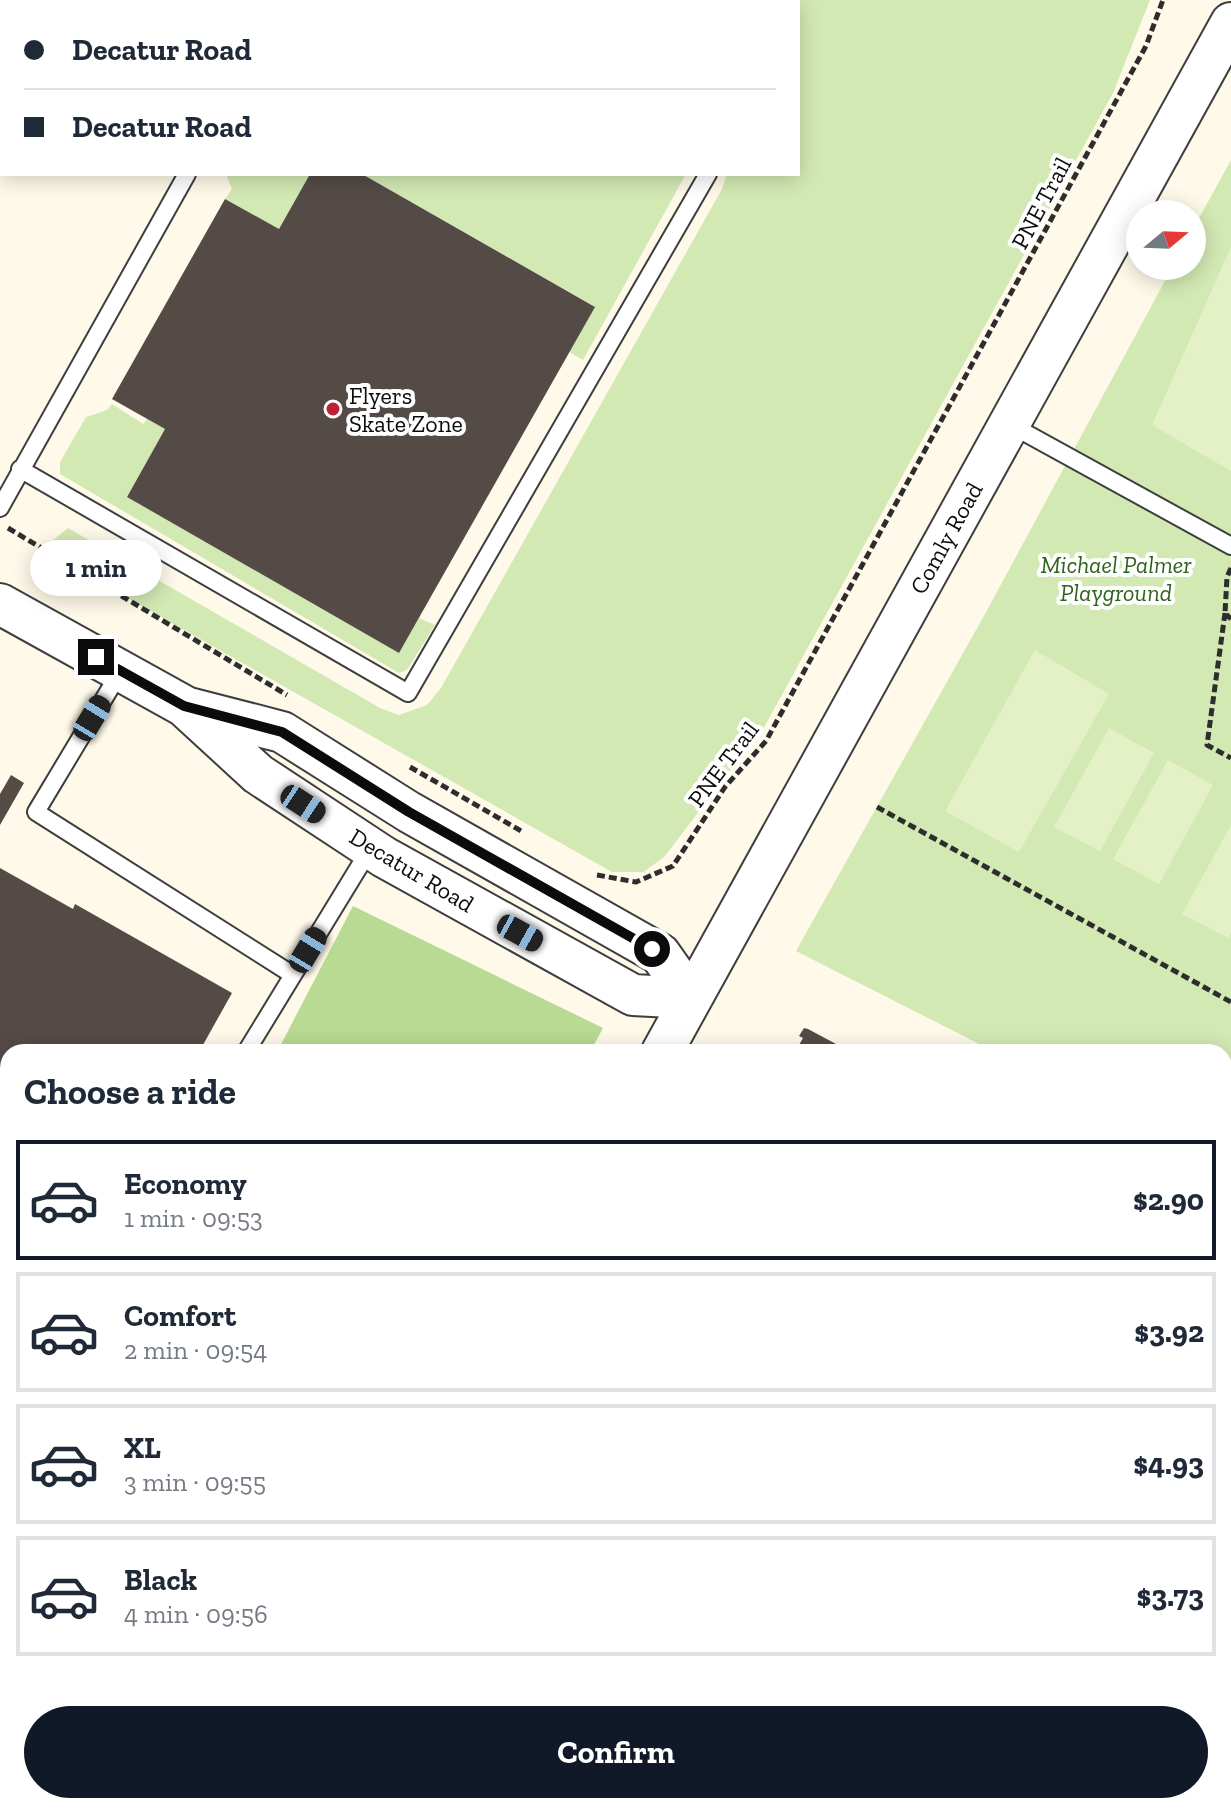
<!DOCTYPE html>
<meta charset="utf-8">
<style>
body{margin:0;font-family:"Zilla Slab",serif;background:#f6f6f7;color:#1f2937;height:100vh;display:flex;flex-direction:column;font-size:30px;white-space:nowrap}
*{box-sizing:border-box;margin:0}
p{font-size:26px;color:#747a83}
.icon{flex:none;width:44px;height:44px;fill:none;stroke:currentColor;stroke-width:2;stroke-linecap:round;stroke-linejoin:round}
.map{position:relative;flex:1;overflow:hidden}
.details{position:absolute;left:0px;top:1044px;width:1232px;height:770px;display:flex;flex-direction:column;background:#fff;border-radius:24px 24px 0 0;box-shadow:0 4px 20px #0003}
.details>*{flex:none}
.banner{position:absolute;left:0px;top:0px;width:800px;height:176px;box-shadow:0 4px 20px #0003;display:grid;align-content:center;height:176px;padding:0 24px;background:#fff}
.needle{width:52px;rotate:71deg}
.buttons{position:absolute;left:1126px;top:200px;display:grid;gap:16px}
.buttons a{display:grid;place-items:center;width:80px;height:80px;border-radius:50%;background:#fff;box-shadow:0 4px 20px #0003;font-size:40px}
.end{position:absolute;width:36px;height:36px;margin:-18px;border:10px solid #0b0b0b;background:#fff;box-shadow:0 0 0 4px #fff}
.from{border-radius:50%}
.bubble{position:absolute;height:56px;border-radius:28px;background:#fff;box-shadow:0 4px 20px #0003;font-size:26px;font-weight:700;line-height:56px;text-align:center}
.car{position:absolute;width:24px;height:48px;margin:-24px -12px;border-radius:10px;box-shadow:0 0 6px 2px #0007;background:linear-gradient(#222 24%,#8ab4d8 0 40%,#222 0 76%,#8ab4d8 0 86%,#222 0)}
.banner b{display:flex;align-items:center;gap:28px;height:76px;font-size:30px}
.banner b+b{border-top:2px solid #e0e1e3}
.banner i{width:20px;height:20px;background:#1f2937}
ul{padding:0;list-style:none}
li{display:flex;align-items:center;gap:24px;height:120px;margin:0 16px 12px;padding:0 8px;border:4px solid #e0e1e3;border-radius:0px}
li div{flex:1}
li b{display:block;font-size:30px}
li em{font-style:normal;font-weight:700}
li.selected{border-color:#111827}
li>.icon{width:72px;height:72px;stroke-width:1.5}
h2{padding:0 24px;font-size:36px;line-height:96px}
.button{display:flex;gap:16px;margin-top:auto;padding:16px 24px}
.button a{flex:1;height:92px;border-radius:48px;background:#111827;color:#fff;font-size:32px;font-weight:700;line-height:92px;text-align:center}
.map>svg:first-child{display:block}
</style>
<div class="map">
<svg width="1231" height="1813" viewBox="0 0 1231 1813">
<rect width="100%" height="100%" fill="#fff9e9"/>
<path fill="#d3e9b3" d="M475 0H1150L1113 93 756 742 735 764 665 856 644 872H612L124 596 47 545 68 528 380 708 399 715 427 705 441 688 722 189 727 174H798V2Z
M1231 160V1171L1224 1168V1052H995L796 951 985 614 1173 266H1192V231Z
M226 174H310L279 229 225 199 232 189Z
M362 174H686L583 360 569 352 594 306Z
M112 404 143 424 147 419 165 429 127 497 399 652 419 618 435 625 407 670 399 673 60 474V462L86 417 107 410Z"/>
<path fill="#b8da92" d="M353 906 603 1028 590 1052H277Z
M8 1568V1806H189L186 1813H0V1584Z"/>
<path fill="#e4f0c5" d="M1231 247V471L1152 425Z
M1035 650 1109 694 1019 852 945 811Z
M1109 728 1154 753 1100 851 1054 827Z
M1168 760 1213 785 1159 884 1113 859Z
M1231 825V933L1228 938 1182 914Z"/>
<path fill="#544b47" d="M310 174H362L595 307 399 653 127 497 165 429 112 399 225 199 279 229Z
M11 775 24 783 0 825V794Z
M0 868 73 909 75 904 232 993 199 1052H8V1392L0 1406Z
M804 1028 808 1029 851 1052H795L803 1038 799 1036Z
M1224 1560 1231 1564V1690L1224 1703Z
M549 1806H566L572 1809 574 1806H640L637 1813H546Z
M1068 1806H1088L1101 1813H1065Z"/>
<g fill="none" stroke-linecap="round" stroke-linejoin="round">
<g stroke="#3e3e3e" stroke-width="20">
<path id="service" d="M441 0 444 2
M285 2 286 0
M1011 425 1231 546
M20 469 408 693 708 174
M0 508 187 174
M120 672 36 812 293 975
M246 1052 370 849
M0 1457 8 1443"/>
</g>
<g stroke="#3e3e3e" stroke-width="36">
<path id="minor" d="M1224 1449 1231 1452
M846 1806 860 1813
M715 1813 718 1806
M985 1813 988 1806"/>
</g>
<g stroke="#3e3e3e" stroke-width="44">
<path id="tertiary" d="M0 604 184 706 258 774 384 857 633 995 691 998
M189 708 282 732 409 812 660 954 691 998
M662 1052 1231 23
M257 1813 261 1806"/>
</g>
<path stroke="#2d2d2d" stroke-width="5" stroke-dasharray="8 4" stroke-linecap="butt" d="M8 528 287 695
M1231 568 1227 577 1225 613 1231 619
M1225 613 1207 745 1231 758
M410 767 523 832
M877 807 1231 1002
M597 875 636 882 673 866 725 787 766 741 1146 46 1163 0"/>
<use href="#service" stroke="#fff" stroke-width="16"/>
<use href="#minor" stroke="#fff" stroke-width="32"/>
<use href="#tertiary" stroke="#fff" stroke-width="40"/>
</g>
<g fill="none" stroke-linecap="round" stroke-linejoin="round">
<path stroke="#0b0b0b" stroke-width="10" d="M96 657 184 706 282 732 409 812 652 949"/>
</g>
<circle fill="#bc2234" stroke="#fff" stroke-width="3" cx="333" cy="409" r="8"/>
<g text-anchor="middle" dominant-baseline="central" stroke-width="8" stroke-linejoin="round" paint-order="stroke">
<g font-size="24" fill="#0b0b0b" stroke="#fff">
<text transform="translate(1041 203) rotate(-62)">PNE Trail</text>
<text transform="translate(946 538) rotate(-61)">Comly Road</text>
<text transform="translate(723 764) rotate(-53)">PNE Trail</text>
<text transform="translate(412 870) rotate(31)">Decatur Road</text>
</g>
<g font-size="24" fill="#0b0b0b" stroke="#fff" text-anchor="start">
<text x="349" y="395">Flyers<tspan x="349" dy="28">Skate Zone</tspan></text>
</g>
<g font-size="24" font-style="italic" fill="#2f631b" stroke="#fff">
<text x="1116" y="564">Michael Palmer<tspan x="1116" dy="28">Playground</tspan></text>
</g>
</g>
</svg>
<div class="buttons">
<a><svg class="needle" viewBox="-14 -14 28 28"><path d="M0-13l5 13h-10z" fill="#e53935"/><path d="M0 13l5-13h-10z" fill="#747a83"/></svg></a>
</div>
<i class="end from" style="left:652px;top:949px"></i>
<i class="end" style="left:96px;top:657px"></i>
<div class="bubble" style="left:30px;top:540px;width:132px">1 min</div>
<i class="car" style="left:92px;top:718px;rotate:31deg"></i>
<i class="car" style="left:303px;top:804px;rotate:123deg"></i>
<i class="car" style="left:520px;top:933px;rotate:119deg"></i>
<i class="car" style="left:308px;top:950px;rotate:31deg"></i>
<div class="banner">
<b><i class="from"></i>Decatur Road</b>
<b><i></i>Decatur Road</b>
</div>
<section class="details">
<h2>Choose a ride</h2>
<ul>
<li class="selected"><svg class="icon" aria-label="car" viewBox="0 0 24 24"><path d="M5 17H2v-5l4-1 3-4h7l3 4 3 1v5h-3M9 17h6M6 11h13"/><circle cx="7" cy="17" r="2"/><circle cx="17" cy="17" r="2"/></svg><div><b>Economy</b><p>1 min · 09:53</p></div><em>$2.90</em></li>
<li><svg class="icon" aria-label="car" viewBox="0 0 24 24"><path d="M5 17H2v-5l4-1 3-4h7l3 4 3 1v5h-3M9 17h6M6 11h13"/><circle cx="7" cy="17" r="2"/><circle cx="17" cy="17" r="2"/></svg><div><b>Comfort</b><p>2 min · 09:54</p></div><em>$3.92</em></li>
<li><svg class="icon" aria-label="car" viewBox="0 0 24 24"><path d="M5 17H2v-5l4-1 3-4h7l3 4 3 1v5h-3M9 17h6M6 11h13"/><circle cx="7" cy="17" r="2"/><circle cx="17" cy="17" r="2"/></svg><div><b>XL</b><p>3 min · 09:55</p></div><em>$4.93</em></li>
<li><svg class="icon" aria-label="car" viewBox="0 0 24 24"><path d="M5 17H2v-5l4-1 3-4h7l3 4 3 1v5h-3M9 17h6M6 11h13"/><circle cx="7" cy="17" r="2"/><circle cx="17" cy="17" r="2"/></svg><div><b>Black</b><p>4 min · 09:56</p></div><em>$3.73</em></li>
</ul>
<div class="button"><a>Confirm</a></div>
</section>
</div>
